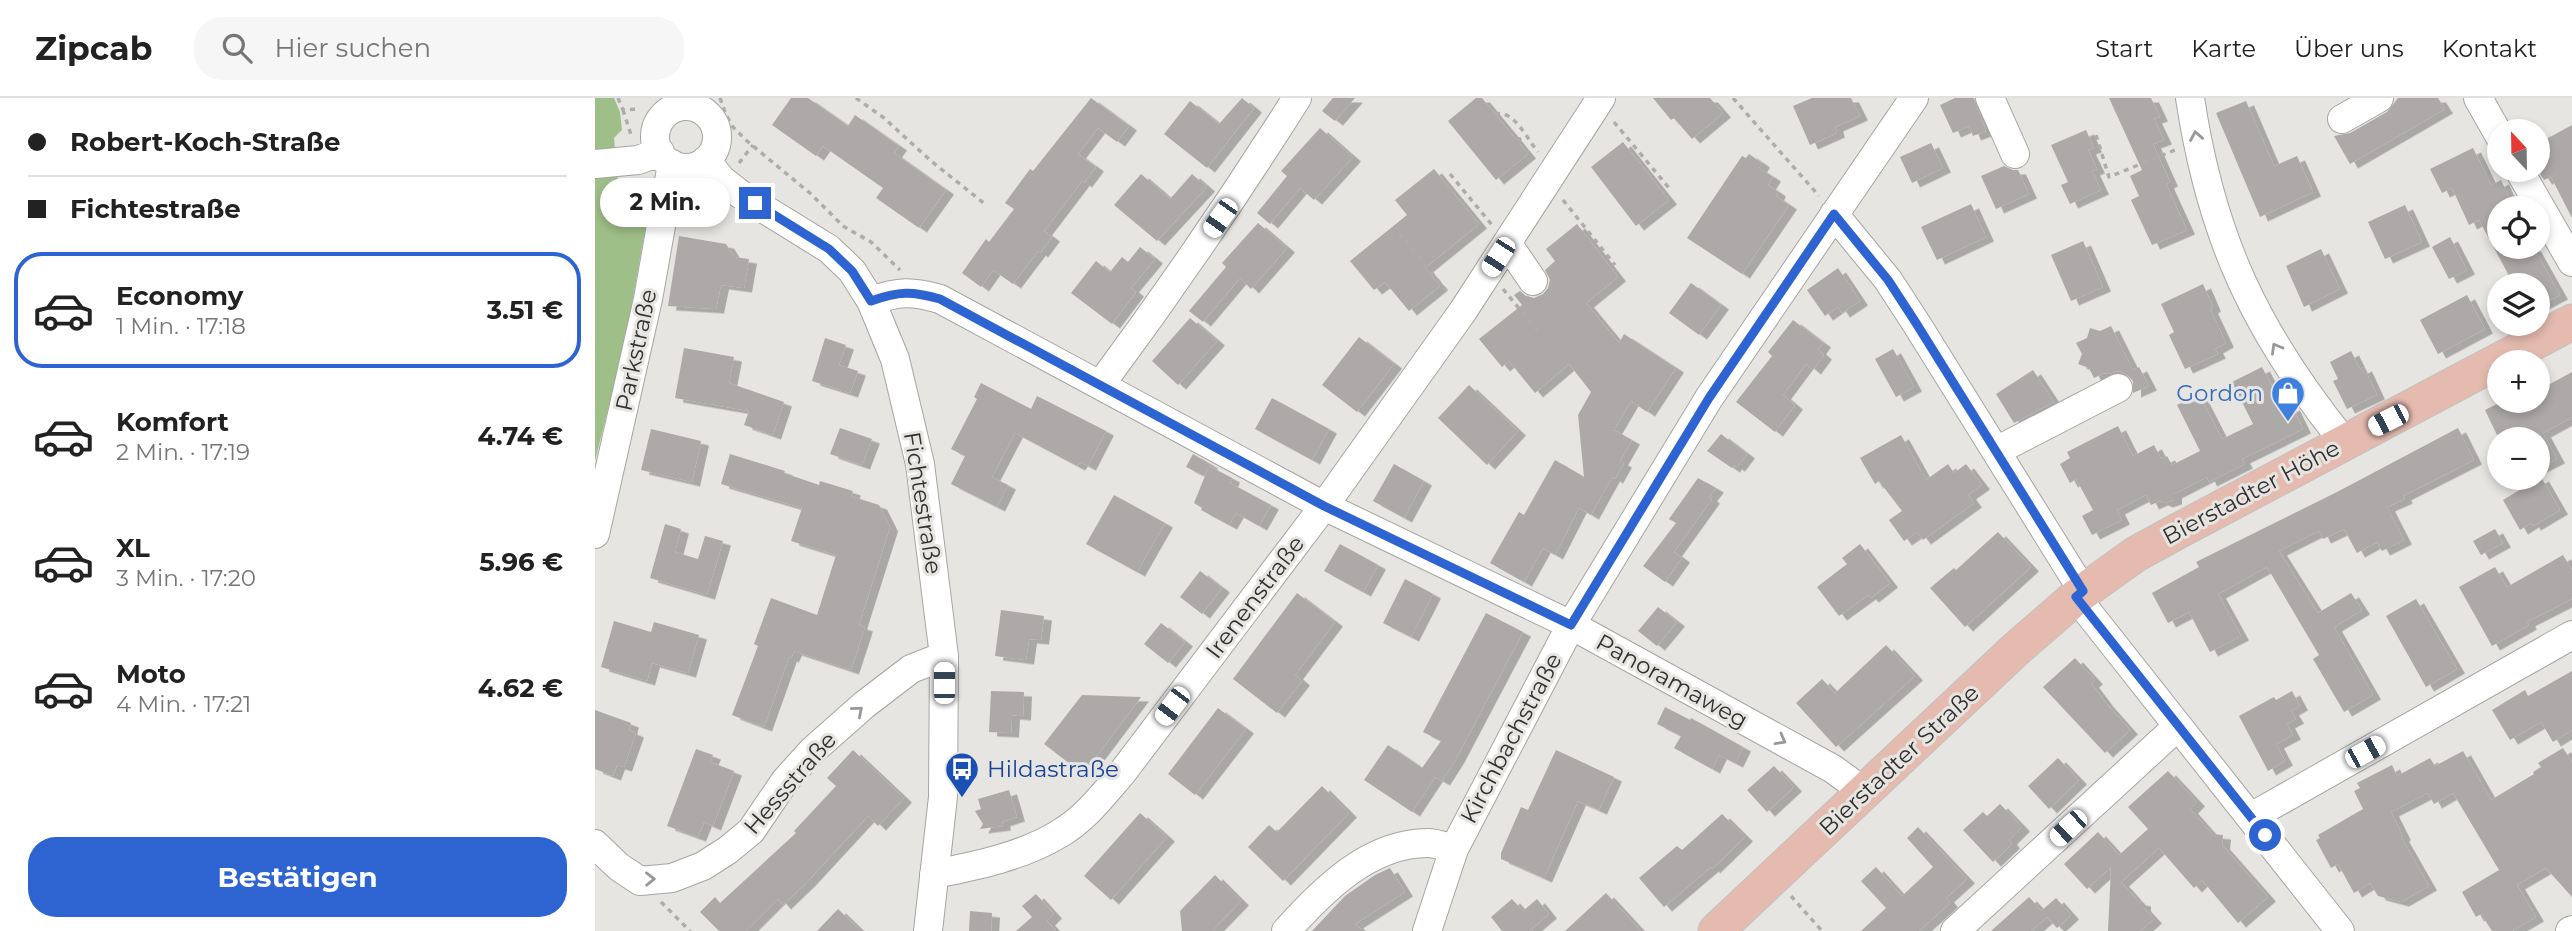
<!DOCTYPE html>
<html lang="de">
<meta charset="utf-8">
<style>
body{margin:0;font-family:Montserrat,sans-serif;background:#f6f6f6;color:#222;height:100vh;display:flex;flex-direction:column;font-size:26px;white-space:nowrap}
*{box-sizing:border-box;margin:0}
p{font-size:23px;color:#767676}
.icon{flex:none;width:38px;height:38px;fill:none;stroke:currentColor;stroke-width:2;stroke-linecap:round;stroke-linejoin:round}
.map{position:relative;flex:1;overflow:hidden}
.drawer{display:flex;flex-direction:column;background:#fff;width:595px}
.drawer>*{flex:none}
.guide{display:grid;align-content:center;height:154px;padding:0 28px;background:#fff}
.needle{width:46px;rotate:338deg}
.controls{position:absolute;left:1892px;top:21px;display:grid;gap:14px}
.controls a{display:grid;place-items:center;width:63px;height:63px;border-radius:50%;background:#fff;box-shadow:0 4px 10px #0003;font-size:35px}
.end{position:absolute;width:32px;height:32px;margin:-16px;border:9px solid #2d64d2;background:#fff;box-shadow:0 0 0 4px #fff}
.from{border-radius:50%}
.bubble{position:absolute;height:49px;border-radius:24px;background:#fff;box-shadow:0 4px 10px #0003;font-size:23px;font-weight:700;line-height:49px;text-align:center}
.car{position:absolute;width:21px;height:42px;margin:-21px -10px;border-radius:9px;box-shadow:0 0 5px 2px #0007;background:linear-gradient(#fff 24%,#345 0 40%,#fff 0 76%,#345 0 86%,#fff 0)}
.guide b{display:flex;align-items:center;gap:24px;height:66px;font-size:26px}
.guide b+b{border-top:2px solid #e0e0e0}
.guide i{width:18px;height:18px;background:#222}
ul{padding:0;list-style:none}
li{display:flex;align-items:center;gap:21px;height:116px;margin:0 14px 10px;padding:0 14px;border:4px solid transparent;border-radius:28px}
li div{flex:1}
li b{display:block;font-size:26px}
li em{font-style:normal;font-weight:700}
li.selected{border-color:#2d64d2}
li>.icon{width:63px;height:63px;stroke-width:1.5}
.button{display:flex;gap:14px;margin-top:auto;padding:14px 28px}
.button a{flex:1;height:80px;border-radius:28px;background:#2d64d2;color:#fff;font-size:28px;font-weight:700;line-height:80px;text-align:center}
header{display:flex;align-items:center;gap:42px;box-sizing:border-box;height:98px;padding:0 35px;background:#fff;border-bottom:2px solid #e0e0e0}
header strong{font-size:33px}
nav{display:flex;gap:38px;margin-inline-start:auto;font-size:24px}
.search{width:490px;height:63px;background:#f6f6f6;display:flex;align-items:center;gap:18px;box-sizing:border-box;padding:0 24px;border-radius:28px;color:#767676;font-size:26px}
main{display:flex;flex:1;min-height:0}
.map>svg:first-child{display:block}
</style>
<header>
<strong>Zipcab</strong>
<div class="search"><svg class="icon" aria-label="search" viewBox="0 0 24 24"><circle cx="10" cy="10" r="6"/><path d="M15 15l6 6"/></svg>Hier suchen</div>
<nav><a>Start</a><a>Karte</a><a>Über uns</a><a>Kontakt</a></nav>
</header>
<main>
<section class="drawer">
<div class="guide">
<b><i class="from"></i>Robert-Koch-Straße</b>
<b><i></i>Fichtestraße</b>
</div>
<ul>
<li class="selected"><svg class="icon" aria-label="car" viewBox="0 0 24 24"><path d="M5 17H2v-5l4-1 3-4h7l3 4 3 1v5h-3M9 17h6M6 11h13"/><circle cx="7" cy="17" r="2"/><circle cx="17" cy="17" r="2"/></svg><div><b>Economy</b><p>1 Min. · 17:18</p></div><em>3.51 €</em></li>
<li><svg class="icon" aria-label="car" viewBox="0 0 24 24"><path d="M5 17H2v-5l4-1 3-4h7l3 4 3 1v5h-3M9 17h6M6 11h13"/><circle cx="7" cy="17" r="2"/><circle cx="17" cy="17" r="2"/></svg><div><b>Komfort</b><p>2 Min. · 17:19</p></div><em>4.74 €</em></li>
<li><svg class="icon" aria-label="car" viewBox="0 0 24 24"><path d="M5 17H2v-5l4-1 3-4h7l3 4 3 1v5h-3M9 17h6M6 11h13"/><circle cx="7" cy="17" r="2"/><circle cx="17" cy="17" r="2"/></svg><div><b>XL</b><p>3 Min. · 17:20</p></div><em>5.96 €</em></li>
<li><svg class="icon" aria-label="car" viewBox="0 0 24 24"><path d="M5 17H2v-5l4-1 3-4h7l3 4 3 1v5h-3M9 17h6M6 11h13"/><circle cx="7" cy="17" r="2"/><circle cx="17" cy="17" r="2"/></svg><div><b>Moto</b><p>4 Min. · 17:21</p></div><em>4.62 €</em></li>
</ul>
<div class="button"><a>Bestätigen</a></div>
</section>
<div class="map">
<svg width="1977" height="833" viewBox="0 0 1977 833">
<defs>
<filter id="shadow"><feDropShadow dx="8" dy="4.5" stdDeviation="0" flood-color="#0004"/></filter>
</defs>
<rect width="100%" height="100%" fill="#e6e5e2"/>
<path fill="#9fbf88" d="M0 0H19L25 14 27 32 19 40 23 85C36 86 52 84 56 98L31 239 0 363Z"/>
<path fill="#ada9a8" filter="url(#shadow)" d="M196 0H213L253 28 260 17 304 48 299 55 351 92 324 130 281 100 288 90 228 48 221 58 177 27Z
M496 0 534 28 522 44 503 30 483 56 501 69 489 85 487 83 449 133 457 139 445 155 443 153 418 186 398 172 386 189 367 175 391 141 394 144 419 111 410 105 435 71 438 73Z
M647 0 659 10 612 70 569 36 595 3 624 26Z
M738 0H760L740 23 727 13Z
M881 0H887L933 56 901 82 853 23Z
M1058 0H1115L1128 15 1097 41 1079 20 1076 22Z
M1217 0H1256L1265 18 1240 29 1242 35 1215 47 1198 8Z
M1360 0H1379L1391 33 1378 38 1374 28 1358 35 1345 7Z
M1514 0H1556L1565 19 1559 21 1569 42 1558 46 1575 84 1571 86 1592 132 1557 147 1536 102 1544 98 1535 78 1547 72Z
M1803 0H1843L1850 11 1755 66 1739 38 1755 35 1792 14Z
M1651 3 1679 68 1702 58 1718 94 1665 119 1621 15Z
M1977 27V120L1956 79 1949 82 1942 71V46Z
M725 30 758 59 719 102 705 90 675 126 662 115 692 78 686 73Z
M1491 32 1499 50 1493 52 1502 71 1497 73 1506 92 1475 106 1466 87 1473 84 1456 47Z
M1028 44 1074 102 1041 128 996 69Z
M1336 45 1348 70 1317 85 1305 59Z
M1878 50 1896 87 1906 82 1917 106 1904 110V149H1938L1965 197 1942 209V187H1919L1884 122 1874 127 1857 90 1847 95 1835 71Z
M1154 56 1167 65 1164 70 1178 79 1173 87 1183 94 1181 98 1194 107 1147 176 1092 140 1147 58 1151 60Z
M1409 68 1418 72H1423L1434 96 1401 111 1386 78Z
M839 71 884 126 830 170 845 188 814 213 790 184 779 192 755 163 812 117 800 102Z
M546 76 575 101 597 76 612 89 562 143 519 107Z
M1376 106 1391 139 1342 162 1326 129Z
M1810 107 1827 144 1790 161 1773 124Z
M663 125 692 150 656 191 645 180 608 224 594 213 631 169 627 165Z
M982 126 1023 179 991 205 1024 245 1029 236 1081 270 1052 314 1036 303 1019 332 1037 342 1025 363 1029 365 1020 381 1017 379 996 417 984 410 960 457 948 450 929 484 895 465 924 414 929 417 960 362 989 379 983 317 996 294 974 266 940 295 914 263 907 269 884 241 927 207 919 197 925 193 931 198 939 200 948 196 953 190 955 182 950 172 960 163 951 151Z
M84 138 131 146 139 159 154 161 149 190 126 187 121 211 73 208Z
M1855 139 1872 172 1854 181 1837 149Z
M1488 143 1508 189 1476 203 1456 157Z
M545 149 560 161 536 190 541 194 517 226 476 195 501 163 515 174 527 159 533 164Z
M1726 151 1745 191 1709 209 1691 168Z
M1243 170 1265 203 1247 215 1243 209 1230 218 1212 192Z
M1096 185 1126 207 1104 237 1074 215Z
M1608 186 1618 209 1615 211 1631 245 1620 251 1623 256 1590 271 1574 237 1579 234 1566 206Z
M1872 197 1890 231 1843 256 1825 222Z
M595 220 622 243 583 287 557 263Z
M1198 222 1228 245 1223 252 1229 257 1218 272 1211 266 1188 297 1200 307 1180 334 1141 304 1177 258 1173 254Z
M1516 228 1538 272 1544 269 1554 288 1538 295V283L1531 276 1523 273 1513 276 1509 275 1499 280 1494 270 1483 266 1487 256 1481 245 1492 240 1495 230 1505 233Z
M764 239 799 266 762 314 727 287Z
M230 240 251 247 244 267 263 273 255 295 217 283Z
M89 250 139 259 134 285 189 304 178 337 149 327 154 313 80 300Z
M1298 251 1319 289 1301 299 1280 261Z
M1756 253 1765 271 1769 269 1782 297 1752 311 1738 283 1743 281 1735 264Z
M1667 269 1689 312 1697 308 1708 331 1647 361 1650 366 1614 384 1612 379 1579 396V402L1570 405 1565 403 1556 407 1551 397 1522 412 1527 422 1497 437 1487 418 1498 412 1481 381 1475 385 1465 366 1475 360 1472 354 1523 328 1538 358 1559 347 1566 361 1572 358 1577 367 1605 353 1582 307 1604 296 1627 341 1658 326 1637 284Z
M1438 272 1459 304 1419 325 1401 296Z
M1977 274V319L1948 335 1962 361 1942 371V341H1921L1916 330 1902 337 1890 312 1908 303H1942V293Z
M386 285 436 311 442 298 511 333 493 368 485 364 482 368 420 335 397 379 413 387 402 409 356 386 370 358 356 351 382 301 379 299Z
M874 287 923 333 892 367 843 320Z
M677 300 734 331 717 362 660 331Z
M245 330 277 341 267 367 235 356Z
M1863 330 1879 362 1808 398 1810 401 1792 409 1809 442 1787 453 1782 444 1762 455 1749 431 1728 441 1724 433 1684 453 1723 515 1756 495 1767 512 1739 529 1778 597 1749 614 1718 561 1724 557 1672 469 1623 496 1646 538 1615 554 1594 514 1573 525 1557 495 1604 469 1601 464 1742 394Z
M56 331 106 343 97 384 46 372Z
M1126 336 1152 356 1142 369 1139 367 1137 370 1112 353Z
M1306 337 1331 382 1353 366 1359 375 1371 366 1387 387 1373 397 1379 405 1328 442 1322 434 1309 443 1294 422 1307 413 1284 383 1280 386 1265 360Z
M135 356 190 373 189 375 224 387 225 383 258 393 256 398 284 407 295 429 264 527 270 529 256 572 199 553 196 560 194 559 169 629 137 617 163 548 159 546 176 500 222 517 241 457 196 443 207 410 126 386Z
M598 356 615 366 609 378 591 369Z
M799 366 829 383 809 420 778 403Z
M614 368 637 380 635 385 676 407 664 428 641 415 634 427 606 412 607 410 599 405Z
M1946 379 1965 412 1938 428 1936 425 1925 432 1908 402Z
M1103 380 1121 390 1114 399 1117 401 1079 454 1087 460 1070 484 1048 468 1081 425 1074 421Z
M519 397 570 425 542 474 491 446Z
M70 426 86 431 80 454 103 461 110 438 128 443 112 497 55 480Z
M1900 431 1908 445 1886 457 1878 443Z
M1403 434 1436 469 1370 529 1335 490 1359 470 1361 472Z
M745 446 783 467 768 494 729 473Z
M1265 446 1295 485 1276 500 1273 497 1244 518 1222 489 1252 466 1247 460Z
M1968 457 1977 472V501L1932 524 1934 527 1897 548 1864 489 1900 469 1912 489Z
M605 473 627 490 607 516 585 499Z
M810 481 838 496 816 539 788 525Z
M702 495 740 524 700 577 707 583 682 615 638 581Z
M1821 501 1862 571 1831 589 1791 518Z
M1063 509 1082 524 1062 548 1043 533Z
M406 512 449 518 446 542 434 541 431 562 400 558Z
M891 515 928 534 861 661 847 683 840 679 817 714 769 682 793 647 827 670 846 643 828 634Z
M19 523 56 534 59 524 104 537 93 575 57 565 52 583 6 569Z
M566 525 590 544 573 565 549 546Z
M1291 547 1320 578 1241 649 1201 605 1227 581 1240 595Z
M1480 560 1500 582 1496 585 1511 605 1535 632 1510 655 1448 589Z
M1977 573V632L1958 644 1946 624 1915 642 1897 612 1930 592 1933 598Z
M396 593 429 594 428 618 417 617 416 635 394 634Z
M1697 593 1705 608 1696 613 1701 621 1692 626 1698 637 1681 646 1690 663 1673 673 1644 618 1679 599 1681 602Z
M487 597 546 599 488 676 449 646Z
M1070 609 1095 622 1096 620 1148 649 1140 665 1124 657 1117 671 1079 650 1086 638 1062 626Z
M623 610 651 631 600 697 573 676Z
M0 612 36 625 34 632 41 635 29 669 22 667 18 678 0 671Z
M1968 650 1977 664V799L1951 770 1922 787 1941 819 1917 833H1897L1886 816 1881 819 1867 794 1904 772 1858 695 1839 706 1833 695 1796 714 1808 738 1806 739 1834 788 1806 804 1783 798 1775 785 1759 795 1743 766 1736 770 1721 742 1725 740 1723 737 1768 711 1759 693 1765 690 1762 685 1797 667 1802 678 1835 660 1840 668 1868 653 1896 702 1939 676 1938 674 1946 669 1943 665Z
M101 651 118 657 115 664 139 673 118 728 109 724 103 739 72 728Z
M258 652 309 700 283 728 273 718 212 784 188 807 183 801 151 833H124L105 814 120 799 125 805 201 735 199 733 241 688 232 680Z
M961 652 1019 679 1004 712 983 703 949 780 906 761V755L926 709 933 712Z
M1463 660 1484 682 1454 711 1433 688Z
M1179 668 1199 689 1172 714 1152 692Z
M1573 673 1602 704 1595 711 1617 736 1628 737 1627 747 1673 799 1643 825 1607 782 1599 790 1564 750 1526 784 1543 803 1548 804V809L1559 821 1545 833H1513L1516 769 1492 791 1469 766 1503 734 1524 757 1553 731 1533 709Z
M727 688 754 715 688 783 653 749 674 727 682 734Z
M414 692 422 719 407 724 408 728 385 731 388 726 380 713 386 711 383 701Z
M1405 706 1427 729 1414 742 1417 746 1398 764 1368 732 1388 714 1392 718Z
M545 715 572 739 516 802 489 778Z
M1127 716 1150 739 1117 771 1116 769 1069 809 1044 780 1082 748 1087 752Z
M1323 729 1372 781 1351 800 1355 805 1324 833H1266L1291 810 1266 783 1281 769 1307 798 1338 769 1312 740Z
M795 770 810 794 760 826 768 833H717L750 798 780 777Z
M620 777 646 803 617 833H587L585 813Z
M1011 795 1046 833H970Z
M441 796 459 816 452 823 461 833H421L437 819 427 808Z
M1434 799 1452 819 1436 833H1396Z
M1461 800 1476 817 1462 830 1446 813Z
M917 801 928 813 942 801 954 816 934 833H907L896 819Z
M243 811 266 833H222Z
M375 813 397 815 396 833H374Z"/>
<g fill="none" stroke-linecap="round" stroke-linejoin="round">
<g stroke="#a6a5a2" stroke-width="30">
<path id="minor" d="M1395 0 1420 56
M1595 0C1616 140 1661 235 1750 345
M1883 0 1904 37
M60 39a31 31 0 1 1 62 0a31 31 0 1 1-62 0Z
M1747 21 1784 0
M111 62 126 81 145 96 234 151 257 173 276 203 300 261 325 366 349 558 348 699 333 833
M0 66 43 62 65 54
M1924 72 1977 164
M1239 116 1293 182 1321 225 1488 493
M912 145 938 183
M276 203C304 193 317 193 345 201L729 408 976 527 1238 671 1271 695
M506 286C575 193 640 98 702 0
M1401 353 1523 290
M0 436 53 201 77 66
M1481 499 1745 833
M1656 719 1977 537
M0 746 24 769 45 783 77 780 108 768 133 752 156 733 190 683 217 653 269 607 316 571 349 558
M339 776C381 768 428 758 464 736 490 721 508 697 527 675L729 408 868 213 1006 0
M691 833C728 792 774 745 833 745 841 745 851 749 859 751
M832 833 859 751 976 527 1114 300 1319 0
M1360 833 1583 628
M1975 833 1977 832"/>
</g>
<g stroke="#c2c1c1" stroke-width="37">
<path id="major" d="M1121 833 1420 552 1481 499 1541 456 1583 433 1977 224"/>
</g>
<path stroke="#aeadab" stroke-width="3.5" stroke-dasharray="5 5" stroke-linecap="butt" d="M23 0 28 12 42 11
M125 0 131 17 138 29 152 43 216 96 248 128 276 144 305 172
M261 0 289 20 336 63 390 106
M1138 0 1224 98
M28 12 37 40
M900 16C919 11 932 41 943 54
M1019 24 1074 90
M1501 37 1514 79 1580 52
M922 43 929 38
M144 65 158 47
M855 76 897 127
M95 97H105
M968 102 1020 167
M804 135 853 195
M908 191 946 237
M1196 798 1227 833
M66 804 95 833"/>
<use href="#minor" stroke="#fff" stroke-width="28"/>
<use href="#major" stroke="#e5bbaf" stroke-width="35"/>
</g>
<defs><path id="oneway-chevron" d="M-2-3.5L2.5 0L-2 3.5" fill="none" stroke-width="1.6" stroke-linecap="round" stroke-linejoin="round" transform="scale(1.75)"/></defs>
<g stroke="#989898">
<use href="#oneway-chevron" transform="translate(1601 38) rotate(-100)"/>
<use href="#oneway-chevron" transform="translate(1681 250) rotate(-120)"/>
<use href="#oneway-chevron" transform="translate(263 613) rotate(-41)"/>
<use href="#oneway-chevron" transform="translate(1186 642) rotate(29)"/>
<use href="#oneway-chevron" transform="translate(55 781) rotate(-1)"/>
</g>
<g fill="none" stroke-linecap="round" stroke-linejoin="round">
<path stroke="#2d64d2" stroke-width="9" d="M160 105 234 151 257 173 276 203C304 193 317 193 345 201L729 408 976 527 1114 300 1239 116 1293 182 1321 225 1488 493 1481 499 1670 737"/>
</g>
<defs>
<g id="shop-pin" transform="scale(1.75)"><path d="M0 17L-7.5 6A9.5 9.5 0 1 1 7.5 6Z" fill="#3f7fe0" stroke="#e6e5e2"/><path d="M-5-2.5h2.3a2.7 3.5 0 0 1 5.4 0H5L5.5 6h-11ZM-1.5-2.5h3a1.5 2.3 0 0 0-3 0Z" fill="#fff"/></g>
<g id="bus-pin" transform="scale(1.75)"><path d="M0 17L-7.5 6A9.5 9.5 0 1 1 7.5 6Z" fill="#1a4fb4" stroke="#e6e5e2"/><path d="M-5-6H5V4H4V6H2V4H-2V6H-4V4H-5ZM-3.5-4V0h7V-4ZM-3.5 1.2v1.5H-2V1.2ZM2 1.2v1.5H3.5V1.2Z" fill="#fff"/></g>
</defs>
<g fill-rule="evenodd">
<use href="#shop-pin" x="1693" y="295"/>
<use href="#bus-pin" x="367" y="671"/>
</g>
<g text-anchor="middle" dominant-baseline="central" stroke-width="6" stroke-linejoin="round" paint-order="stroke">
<g font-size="23" fill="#323130" stroke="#e6e5e2">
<text transform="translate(41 252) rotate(-78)">Parkstraße</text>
<text transform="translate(1656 394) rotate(-28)">Bierstadter Höhe</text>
<text transform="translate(328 405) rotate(81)">Fichtestraße</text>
<text transform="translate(660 499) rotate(-53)">Irenenstraße</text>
<text transform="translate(1077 583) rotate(29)">Panoramaweg</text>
<text transform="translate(916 640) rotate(-62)">Kirchbachstraße</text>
<text transform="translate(1304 662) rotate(-43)">Bierstadter Straße</text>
<text transform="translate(195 685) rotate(-49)">Hessstraße</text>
</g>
<g font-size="23" fill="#366cbe" stroke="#e6e5e2" text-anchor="end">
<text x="1668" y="295">Gordon</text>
</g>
<g font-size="23" fill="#164399" stroke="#e6e5e2" text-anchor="start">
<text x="392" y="671">Hildastraße</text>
</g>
</g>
</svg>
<div class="controls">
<a><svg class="needle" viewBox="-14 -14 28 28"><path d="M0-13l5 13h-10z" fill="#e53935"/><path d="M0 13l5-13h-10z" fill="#767676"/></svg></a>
<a><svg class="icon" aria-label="locate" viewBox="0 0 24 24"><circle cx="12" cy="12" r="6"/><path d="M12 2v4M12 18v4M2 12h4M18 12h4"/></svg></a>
<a><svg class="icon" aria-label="layers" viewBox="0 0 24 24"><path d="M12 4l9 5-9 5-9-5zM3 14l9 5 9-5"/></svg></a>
<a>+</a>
<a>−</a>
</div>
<i class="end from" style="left:1670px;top:737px"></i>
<i class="end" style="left:160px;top:105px"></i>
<div class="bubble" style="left:5px;top:80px;width:130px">2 Min.</div>
<i class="car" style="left:625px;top:120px;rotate:215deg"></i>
<i class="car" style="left:903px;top:159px;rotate:213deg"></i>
<i class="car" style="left:1793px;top:322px;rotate:243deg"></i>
<i class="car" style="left:349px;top:585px;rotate:0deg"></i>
<i class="car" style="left:577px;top:608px;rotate:217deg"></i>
<i class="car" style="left:1770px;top:654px;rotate:61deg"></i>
<i class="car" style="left:1473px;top:730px;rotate:227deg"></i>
</div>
</main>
